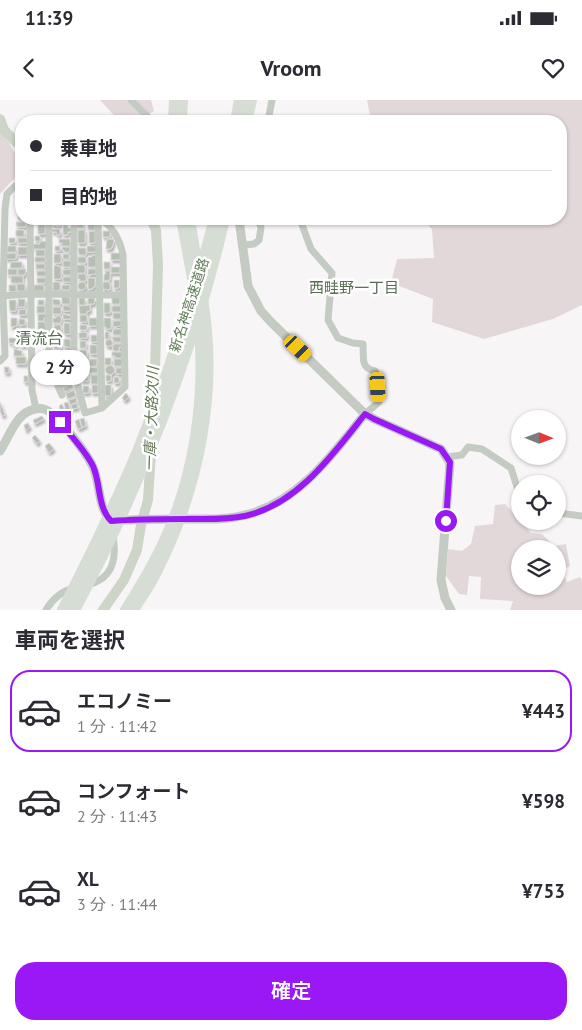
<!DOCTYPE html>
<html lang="ja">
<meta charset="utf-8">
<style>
body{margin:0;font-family:"PT Sans","Noto Sans JP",sans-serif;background:#f2f2f3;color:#2b2b33;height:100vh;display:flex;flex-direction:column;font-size:19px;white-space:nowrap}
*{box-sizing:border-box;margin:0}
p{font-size:16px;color:#7c7c81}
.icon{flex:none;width:28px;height:28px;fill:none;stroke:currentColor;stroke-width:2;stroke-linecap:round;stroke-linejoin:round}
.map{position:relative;height:510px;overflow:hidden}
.sheet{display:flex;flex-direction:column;background:#fff;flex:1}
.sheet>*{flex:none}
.top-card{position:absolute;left:15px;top:15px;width:552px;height:110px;border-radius:20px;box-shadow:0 1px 4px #0004;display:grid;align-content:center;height:110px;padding:0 15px;background:#fff}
.needle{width:32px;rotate:91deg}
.buttons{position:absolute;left:511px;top:310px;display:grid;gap:10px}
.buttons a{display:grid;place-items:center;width:55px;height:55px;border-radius:50%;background:#fff;box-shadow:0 1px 4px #0004;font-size:25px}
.end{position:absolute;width:22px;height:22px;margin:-11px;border:6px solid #9a18f5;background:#fff;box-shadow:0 0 0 2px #fff}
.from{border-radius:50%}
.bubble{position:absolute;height:35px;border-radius:18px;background:#fff;box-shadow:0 1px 4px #0004;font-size:16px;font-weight:600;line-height:35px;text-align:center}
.car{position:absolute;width:15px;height:30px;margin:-15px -8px;border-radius:6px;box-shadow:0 0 4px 1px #0007;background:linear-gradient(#f5c518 24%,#345 0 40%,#f5c518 0 76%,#345 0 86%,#f5c518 0)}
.top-card b{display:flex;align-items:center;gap:18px;height:48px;font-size:19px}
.top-card b+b{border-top:1px solid #e1e1e2}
.top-card i{width:12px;height:12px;background:#2b2b33}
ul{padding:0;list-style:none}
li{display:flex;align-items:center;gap:15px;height:82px;margin:0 10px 8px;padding:0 5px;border:2px solid transparent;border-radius:20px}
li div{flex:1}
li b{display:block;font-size:19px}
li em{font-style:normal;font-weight:600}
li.current{border-color:#9a18f5}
li>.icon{width:45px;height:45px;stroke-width:1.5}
h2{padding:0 15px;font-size:22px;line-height:60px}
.cta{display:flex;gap:10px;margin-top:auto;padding:10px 15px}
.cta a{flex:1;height:58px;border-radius:20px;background:#9a18f5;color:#fff;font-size:20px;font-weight:600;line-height:58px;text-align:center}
.status{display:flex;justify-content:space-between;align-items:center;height:35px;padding:0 25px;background:#fff;direction:ltr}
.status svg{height:14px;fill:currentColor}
header{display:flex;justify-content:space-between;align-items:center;height:65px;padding:0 15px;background:#fff;font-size:22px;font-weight:600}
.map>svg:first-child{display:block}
</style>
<div class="status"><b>11:39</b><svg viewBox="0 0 49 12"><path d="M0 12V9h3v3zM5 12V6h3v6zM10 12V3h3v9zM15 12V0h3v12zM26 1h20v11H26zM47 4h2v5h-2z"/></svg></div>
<header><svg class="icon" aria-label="back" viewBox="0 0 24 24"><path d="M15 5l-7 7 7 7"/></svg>Vroom<svg class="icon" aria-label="heart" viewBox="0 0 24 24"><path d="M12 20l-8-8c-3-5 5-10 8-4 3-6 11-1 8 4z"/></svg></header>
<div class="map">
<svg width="582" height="510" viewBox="0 0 582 510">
<defs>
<filter id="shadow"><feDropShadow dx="1.5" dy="3" stdDeviation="1" flood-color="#0004"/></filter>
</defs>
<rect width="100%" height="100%" fill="#f8f5f7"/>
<path fill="#e3d8d9" d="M100 0H151L154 11 138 21H119Z
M367 0H582V205L553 219 484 239 432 222 433 199 391 183 397 159 434 158 432 130 424 119H561V21H360L370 16Z
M0 31 10 44 21 65V75L13 80 0 94Z
M505 404 531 433 542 434 554 446 566 444 570 466 558 472V449H520V486H558V481L564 476 567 482 580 477 582 481V510H510L513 501 480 499 481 477 469 476 467 495 459 494 446 476 448 449 462 451 471 444 475 426 493 424 495 405Z"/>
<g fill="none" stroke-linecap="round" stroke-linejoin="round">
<path stroke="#ccd5c7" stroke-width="10" d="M0 19 4 30 21 47
M151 119 156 130 158 165 154 305
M103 510 124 480 137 450 141 425 148 400 151 352"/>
</g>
<path fill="#b6c0b2" stroke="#dad7d9" filter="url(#shadow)" d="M21 90V101H17V91Z
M18 115H21V119L26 120H18Z
M52 119H60V126L52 125Z
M88 119H95V123H88Z
M16 122H25L26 127H17Z
M77 122H82L84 128H77Z
M38 123H45V134H38Z
M88 124H95V130H88Z
M63 125H68V128H71V132H68V135H63Z
M52 129H60V135H57L56 132H52Z
M16 130H24V137L16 136Z
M78 130H85V143H78Z
M95 131V143H89V132Z
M103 131H110V137H103Z
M35 136H40V141H35Z
M9 138H15V143H9Z
M18 138H27V143H18Z
M59 139H70V146H62V143H59Z
M107 139H114L113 145 111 149H106Z
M46 141V149H34L33 144H40V142Z
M8 146H16V152H7Z
M55 146H60V151H55Z
M87 146H96V152H87Z
M18 147H27V155H18Z
M62 147H70V152H64V150H62Z
M78 148H86V155H79Z
M36 150H45V156H36Z
M16 153V159H6V154Z
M111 153H121V160H111Z
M54 154H61V163H54Z
M63 154H69V159H63Z
M92 155H95L96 157V167H88V157H92Z
M35 157H45V162H35Z
M78 157H86V163H78Z
M63 161H71V167H63Z
M11 162H22V168H10Z
M104 162H110V169H104Z
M36 164H45V169H36Z
M54 165 61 167V179H54Z
M77 165H85V173H77Z
M111 167H120V173H111Z
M8 169H17V175H8Z
M18 169H26L25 175H18Z
M71 169V175H63V170Z
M88 169H96V174L88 175Z
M37 171H46V176H37Z
M105 171H110V180L104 181V174H106Z
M78 174H86V181H80V179H78Z
M11 176H23V183H11Z
M63 177H71V182H63Z
M37 178H46V183H37Z
M88 178H95V187H93V189H88Z
M114 180H120L119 188H114Z
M53 182H60V190L53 191Z
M103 182H110V190L103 189Z
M78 186a4 4 0 1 1 8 0a4 4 0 1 1-8 0Z
M17 184H25V191H17Z
M9 185H16V192L9 191Z
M34 185H44V191H34Z
M62 185H70V190H62Z
M62 197 70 198V204H62Z
M112 197H120V204H112Z
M79 198H85V205H79Z
M88 198H95L94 204H88Z
M18 199H25V207H18Z
M53 199 60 200V205H53Z
M9 200H16V211H10Z
M38 200H44V205H38Z
M104 203H110V213H104Z
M63 205 71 207V211H63Z
M90 205V211H87V214H80L79 206Z
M37 206H45V213H37Z
M112 206H121V212H112Z
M53 207H61V214H53Z
M26 209V215H19V210Z
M113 213H121V219H113Z
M38 214H47V218H44V221H38Z
M63 214 71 216V219H63Z
M80 215H87V222H80Z
M56 216H61V223H53V218H56Z
M11 218H17V226L11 227Z
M89 218H97V226H89Z
M104 218H111V229H106V227H104Z
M19 219H25V225H19Z
M113 221H122V226L113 227Z
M38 222H45L46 230H38Z
M64 223H70V234H64Z
M57 225H61V233L54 232V226Z
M80 225H87V230H80Z
M16 229H24V236H16Z
M113 229H122V235H113Z
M87 232V238H79V233Z
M105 232H109V239H105Z
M56 234H60V241H56Z
M91 235H97V242H91Z
M112 237H121V242H114Z
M9 238H17V246H13V243H9Z
M20 238H26V246H20Z
M64 239H70L71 248 64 246Z
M105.5 243a3.5 3.5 0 1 1 7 0a3.5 3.5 0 1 1-7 0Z
M80 241H86V248H80Z
M54 243H61V249H54Z
M115 244H122L121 247H119V251H113V245Z
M90 245H97V254H90Z
M14 249 22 251V256H14Z
M80 250H87V257H80Z
M112 252H122V258H115V256H112Z
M16 257H26V264H16Z
M80 258H87V265H81Z
M105 258H111V265H105Z
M90 259H97V266H89Z
M114 259H122V266H114Z
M105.5 270a4.5 4.5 0 1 1 9 0a4.5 4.5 0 1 1-9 0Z
M4 267H9V273H5Z
M97 267 98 273H89V268Z
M116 268H122V274H116Z
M68 269 71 275 66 277 63 271Z
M82 273H88V281H82Z
M62 274 65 280 60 282 57 276Z
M91 275H98V284H91Z
M106 275H111V281H106Z
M24 276H28V282H24Z
M114 277H119V283H114Z
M71 284 74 288 65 292 63 288Z
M92 285H98V293H92Z
M105 285H111V296H105Z
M83 286H89V293H83Z
M74 290 76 296 68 299 66 294Z
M126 293 129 297 125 301 122 298Z
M76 298 77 302 70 305 69 300Z
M0 302 5 315 2 316 0 310Z
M68 302 70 309 66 310 64 303Z
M77 303 78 308 72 309 71 305Z
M62 304 65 311 61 312 59 306Z
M42 316 44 319 35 324 33 320Z
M84 318 86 326 82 327 80 319Z
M79 319 82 328 78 329 75 321Z
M28 323 30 327 26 331 24 325Z
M35 335 40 341 37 344 32 338Z
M49 343 54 349 49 353 45 346Z"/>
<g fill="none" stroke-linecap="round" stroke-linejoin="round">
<path stroke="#c4cbc2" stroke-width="7" d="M131 0 152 21
M268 21 272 0
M30 119 32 290 36 309
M49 119V251L54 256 74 257
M74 119V271L85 313 102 308 125 287 123 155C120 140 114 127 100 119
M98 119 102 308
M302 119 301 122 311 149 332 173 328 220 338 238 353 243 363 244C364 258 360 268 375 271L378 278 379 302 365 314
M244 145 254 144 259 140 261 128 258 119
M1 196 30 194 123 195
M0 261 5 256 3 196 5 109 7 94 15 86H21
M62 295 58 286 75 279
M447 357 462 355 468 347 482 349 511 368 517 387 520 389
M558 413 582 416
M87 485C113 479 117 459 113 436
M46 510C52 500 62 491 74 488"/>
<path stroke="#c4cbc2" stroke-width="9" d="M239 119 248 186 261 211 271 222 365 314 374 319 441 349 450 363 441 480 445 498 451 510
M0 351C8 339 15 317 29 311 33 309 40 308 44 309 56 312 88 355 93 367 101 385 97 406 111 421 137 419 162 419 188 419 207 419 226 420 245 415 298 403 333 354 365 314"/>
<path stroke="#d6ddd5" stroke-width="10" d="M173 21 174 0
M182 21 183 0
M181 119 194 189
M190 119 199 174
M125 510C139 488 152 466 163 443 195 374 206 294 198 218
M134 510C141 498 150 487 156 474 199 390 219 293 203 199"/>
<path stroke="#d6ddd5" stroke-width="12" d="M236 21 240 0
M246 21 251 0
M63 510C90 457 116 404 139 349 169 274 194 197 215 119
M74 510C138 391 194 250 224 119"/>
</g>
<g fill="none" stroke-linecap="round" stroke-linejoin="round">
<path stroke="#9a18f5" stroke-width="6" d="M60 322C71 336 85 350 93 366 101 384 97 406 111 421 137 419 162 419 188 419 206 419 226 420 245 416 298 404 333 354 365 314L374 319 441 349 450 362 446 421"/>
</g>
<g text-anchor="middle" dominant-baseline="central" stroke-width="5" stroke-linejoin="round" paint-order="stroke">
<g font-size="14" fill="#627d5c" stroke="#fff">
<text transform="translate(189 205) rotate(-72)">新名神高速道路</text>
</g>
<g font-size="15" fill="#586d53" stroke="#fff">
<text x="354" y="187">西畦野一丁目</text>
</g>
<g font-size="15" font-style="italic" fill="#627656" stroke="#fff">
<text transform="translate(151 319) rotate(-88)">一庫・大路次川</text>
</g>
<g font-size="16" fill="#586d53" stroke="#fff">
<text x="39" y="238">清流台</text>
</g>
</g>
</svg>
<div class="buttons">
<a><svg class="needle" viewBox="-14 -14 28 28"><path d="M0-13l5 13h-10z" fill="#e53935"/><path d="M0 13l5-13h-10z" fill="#7c7c81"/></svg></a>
<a><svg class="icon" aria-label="locate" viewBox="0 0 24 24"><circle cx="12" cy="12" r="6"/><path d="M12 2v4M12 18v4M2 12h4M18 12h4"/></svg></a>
<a><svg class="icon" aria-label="layers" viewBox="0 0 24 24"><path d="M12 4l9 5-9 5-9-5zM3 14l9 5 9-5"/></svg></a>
</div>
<i class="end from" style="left:446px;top:421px"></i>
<i class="end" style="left:60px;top:322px"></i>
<div class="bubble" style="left:30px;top:250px;width:60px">2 分</div>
<i class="car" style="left:298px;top:248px;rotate:134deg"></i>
<i class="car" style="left:378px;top:287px;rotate:177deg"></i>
<div class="top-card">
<b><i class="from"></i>乗車地</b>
<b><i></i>目的地</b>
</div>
</div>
<section class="sheet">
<h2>車両を選択</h2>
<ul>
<li class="current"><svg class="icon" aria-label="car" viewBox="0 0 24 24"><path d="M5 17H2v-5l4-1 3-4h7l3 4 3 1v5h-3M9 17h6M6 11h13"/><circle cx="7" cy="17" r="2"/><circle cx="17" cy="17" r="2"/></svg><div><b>エコノミー</b><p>1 分 · 11:42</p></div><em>¥443</em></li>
<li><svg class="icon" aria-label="car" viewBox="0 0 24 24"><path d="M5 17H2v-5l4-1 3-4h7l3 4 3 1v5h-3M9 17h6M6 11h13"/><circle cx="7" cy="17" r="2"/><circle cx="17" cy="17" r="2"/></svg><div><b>コンフォート</b><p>2 分 · 11:43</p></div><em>¥598</em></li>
<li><svg class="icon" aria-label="car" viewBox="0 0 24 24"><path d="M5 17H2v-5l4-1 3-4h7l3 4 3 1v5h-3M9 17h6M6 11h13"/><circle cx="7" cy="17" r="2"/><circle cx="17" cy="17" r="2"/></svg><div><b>XL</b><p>3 分 · 11:44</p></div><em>¥753</em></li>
</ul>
<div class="cta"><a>確定</a></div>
</section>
